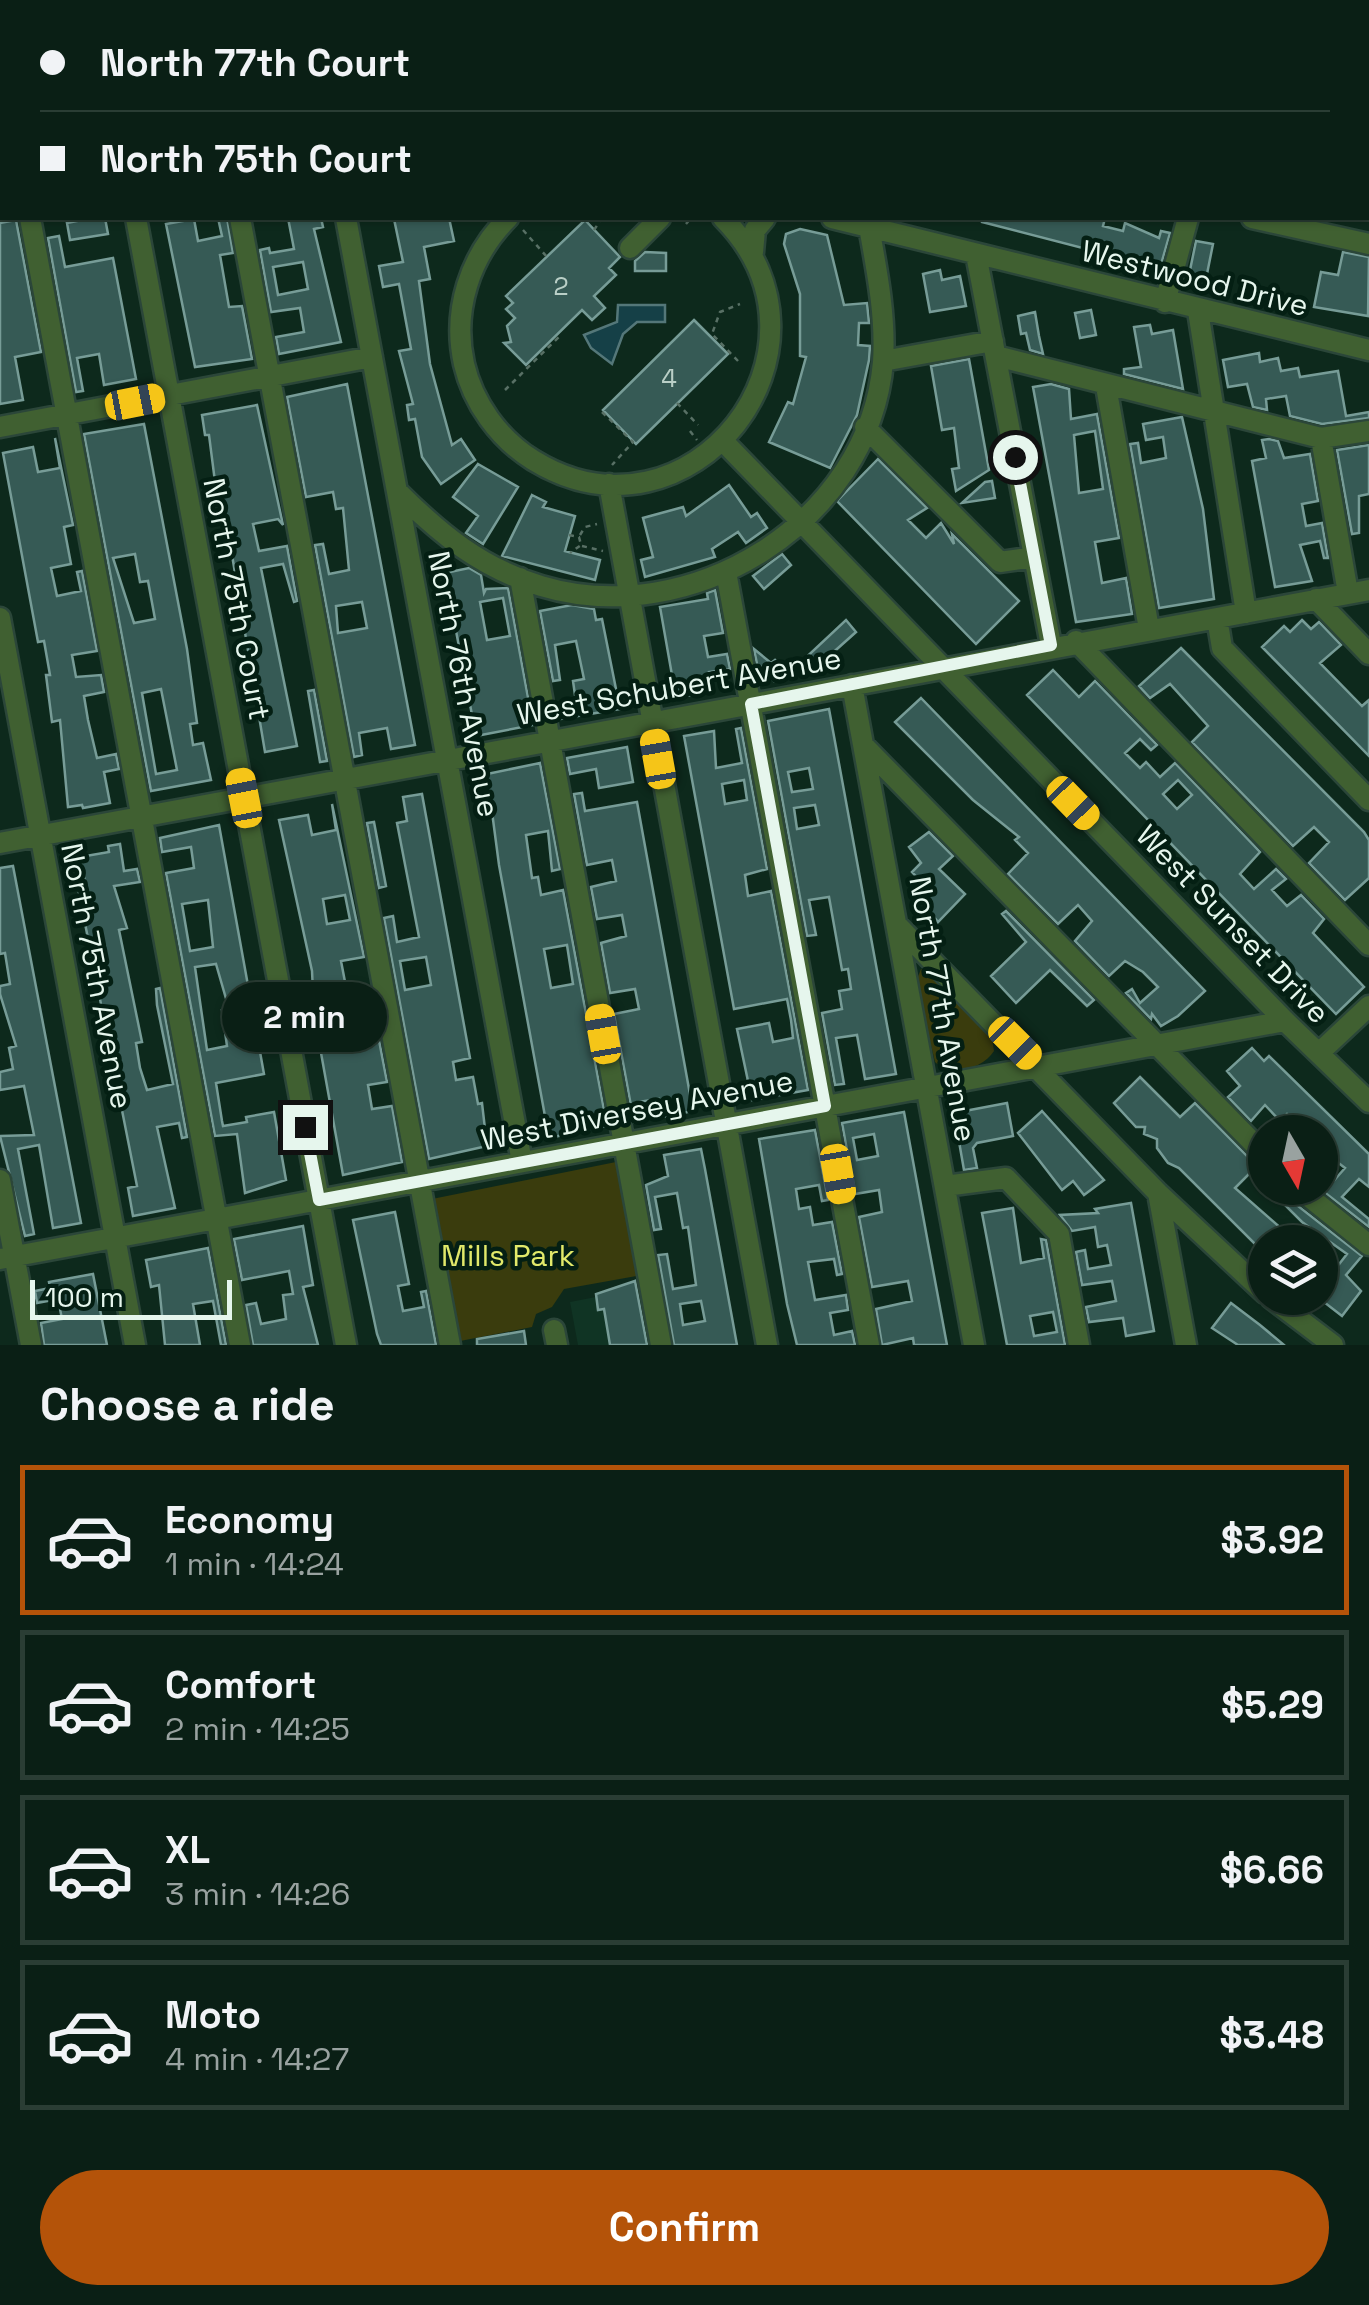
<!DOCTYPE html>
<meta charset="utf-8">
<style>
body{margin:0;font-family:"Space Grotesk",sans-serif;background:#182c22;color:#f1f3f6;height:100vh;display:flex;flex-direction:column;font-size:38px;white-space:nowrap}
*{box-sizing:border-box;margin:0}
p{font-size:32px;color:#99a2a0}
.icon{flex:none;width:55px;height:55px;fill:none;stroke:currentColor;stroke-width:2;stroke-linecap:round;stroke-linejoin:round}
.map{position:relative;height:1345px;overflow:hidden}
.panel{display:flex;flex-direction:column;background:#0a1f15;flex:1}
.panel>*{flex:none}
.hud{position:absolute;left:0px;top:0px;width:1370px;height:220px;box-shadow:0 2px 8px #0004,0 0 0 2px #2a3d34;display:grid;align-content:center;height:220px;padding:0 40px;background:#0a1f15}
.needle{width:65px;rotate:171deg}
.tools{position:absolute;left:1248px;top:1115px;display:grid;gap:20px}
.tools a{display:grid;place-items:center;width:90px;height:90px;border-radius:50%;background:#0a1f15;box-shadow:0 2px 8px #0004,0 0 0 2px #2a3d34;font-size:50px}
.scale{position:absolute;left:30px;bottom:25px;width:202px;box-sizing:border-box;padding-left:10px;border:5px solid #e6f6ed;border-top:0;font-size:28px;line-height:35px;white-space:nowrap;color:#e6f6ed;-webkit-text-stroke:8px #041f13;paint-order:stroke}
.end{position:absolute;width:45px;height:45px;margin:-22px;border:12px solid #e6f6ed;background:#111;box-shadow:0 0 0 5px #111}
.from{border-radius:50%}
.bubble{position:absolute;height:70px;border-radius:35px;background:#0a1f15;box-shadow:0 2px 8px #0004,0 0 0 2px #2a3d34;font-size:32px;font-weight:700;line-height:70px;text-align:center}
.car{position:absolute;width:30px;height:60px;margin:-30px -15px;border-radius:12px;box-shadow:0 0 8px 2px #0007;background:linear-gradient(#f5c518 24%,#345 0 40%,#f5c518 0 76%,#345 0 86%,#f5c518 0)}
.hud b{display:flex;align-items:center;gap:35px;height:95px;font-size:38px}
.hud b+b{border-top:2px solid #2a3d34}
.hud i{width:25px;height:25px;background:#f1f3f6}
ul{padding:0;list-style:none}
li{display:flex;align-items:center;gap:30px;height:150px;margin:0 20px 15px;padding:0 20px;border:5px solid #2a3d34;border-radius:0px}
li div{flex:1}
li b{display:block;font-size:38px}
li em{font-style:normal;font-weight:700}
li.current{border-color:#b45309}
li>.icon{width:90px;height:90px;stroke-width:1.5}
h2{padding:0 40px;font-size:45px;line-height:120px}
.button{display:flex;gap:20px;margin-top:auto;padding:20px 40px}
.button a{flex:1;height:115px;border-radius:60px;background:#b45309;color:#fff;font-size:40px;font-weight:700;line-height:115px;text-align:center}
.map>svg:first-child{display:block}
</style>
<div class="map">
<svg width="1369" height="1345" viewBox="0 0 1369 1345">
<rect width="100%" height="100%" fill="#0d291c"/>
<path fill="#103424" d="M637 1289 647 1345H578L570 1302Z"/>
<path fill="#3a3c0d" d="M921 969 930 971 991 1032 994 1051C983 1069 951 1077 935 1062L916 982Z
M621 1161 642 1275 564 1289 552 1307 536 1314 532 1327 455 1342 432 1199Z"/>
<path fill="#154047" stroke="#547779" stroke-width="2.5" d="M618 305H665V322H637L623 334 612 364 591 348 584 335 617 322Z"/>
<path fill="#365a55" stroke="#779c97" stroke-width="2.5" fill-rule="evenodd" d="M77 218H105L108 234 70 240 67 223 77 221Z
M218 218H227L233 253 220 255 229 307 242 306 252 359 195 367 166 224 194 219 198 241 222 236Z
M288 218H321L323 227 314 229 341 342 279 354 276 337 304 332 300 308 271 312 260 250 269 248 270 253 294 249ZM303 262 308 289 278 295 273 267Z
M449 218 454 241 424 247 430 279 419 281 430 364 452 445 461 439 475 460 441 484 422 457 415 419 409 420 407 405 413 404 399 351 411 349 399 284 383 287 379 266 403 262 394 219Z
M982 218H1105L1103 226 1123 231 1125 223 1159 238 1161 231 1170 233 1160 268 982 222Z
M16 220 41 352 15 357 23 400 0 404V223Z
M585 220 620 257 609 268 616 275 594 296 605 308 592 320 582 310 526 365 504 343 511 342 507 326 515 318 506 309 513 303 506 296Z
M800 229 827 235 844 305 867 303 869 323H859L858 345 870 346 869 360 857 415 830 468 769 442 788 402 793 404 806 357 800 356V294L784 244 786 234Z
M59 236 65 267 113 258 136 379 104 385 99 354 77 358 83 391 76 392 48 238Z
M1196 241 1213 244 1206 279 1189 275Z
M645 252 666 253V271H635V261Z
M1343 252 1369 257 1368 316 1314 307 1321 272 1338 275Z
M940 270 942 280 960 276 966 306 930 312 923 274Z
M1091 310 1096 335 1080 338 1075 313Z
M1035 312 1039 336 1043 354 1030 350 1026 333 1021 334 1018 316Z
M694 320 728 354 636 444 603 410Z
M1150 325 1152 334 1173 330 1183 389 1124 374V369L1141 367 1134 327Z
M1259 353 1260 362 1278 358 1281 371 1298 368 1300 377 1338 371 1346 416 1369 412V418L1322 424 1290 416 1286 396 1266 399 1267 410 1253 407 1247 384 1228 387 1223 360Z
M969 359 989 470 956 491 952 469 959 468 954 428 942 430 931 366Z
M347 384 415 745 391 749 387 728 359 733 362 755 354 757 315 545 323 544 329 574 349 570 343 508 336 509 333 492 306 497 287 397ZM362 602 367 628 338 633 336 606Z
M1051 384 1069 389 1071 419 1097 414 1119 538 1095 542 1102 583 1126 578 1132 614 1076 622 1033 387ZM1095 431 1103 489 1079 493 1074 435Z
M257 405 283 525 278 519 253 524 259 551 287 546 297 601 294 602 283 564 261 568 297 746 265 752 232 555 224 513H219L209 435H205L202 415Z
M1182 417 1203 509 1214 599 1159 608 1130 444 1138 443 1141 463 1166 458 1163 437 1146 440 1143 424Z
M144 424 187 649 197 723 190 724 193 745 203 743 211 780 151 791 84 434ZM135 554 140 582 148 581 155 619 134 623 113 558ZM161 689 177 770 156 774 142 693Z
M55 438 73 525 64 527 71 564 51 568 57 596 81 591 77 572 82 571 97 651 72 655 76 677 101 675 104 692 84 696 88 720 97 758 116 754 119 769 104 772 110 803 83 808 82 805 68 807 60 720 52 722 46 675H50L44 641 38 642 3 453 33 447 38 472 60 468Z
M1269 439 1278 441 1284 458 1310 454 1318 501 1302 504 1306 526 1322 523 1328 558H1324L1320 541 1300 545 1312 581 1275 587 1252 461 1266 458 1262 440Z
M1369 445V494L1359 496V533L1352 534 1337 450Z
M878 459 927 508 908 520 926 538 941 523 954 544 952 534 1019 601 976 644 837 501Z
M478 464 518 487 483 544 466 533 478 516 453 497Z
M992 481 995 498 962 503 985 482Z
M729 485 751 517 757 513 767 528 746 543 738 532 712 549 715 557 645 577 641 560 653 557 643 518 683 507 686 516Z
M532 495 546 502 543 507 575 516 565 551 600 560 595 580 502 556Z
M782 554 791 565 764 589 753 576Z
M469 568 481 575 484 593 486 589 508 588 533 725 476 736 445 573ZM503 598 510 636 487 640 480 602Z
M715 590 723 633 704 636 708 657 727 654 730 669 709 672 712 691 676 698 660 607 708 599 707 593Z
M572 605 594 609 596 620 602 619 620 709 560 719 557 705 576 702 573 681 584 679 576 641 555 645 560 680 553 681 540 611Z
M846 620 856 632 809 674 799 664Z
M1302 620 1311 629 1319 622 1341 645 1320 663 1362 706 1369 700V756L1262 647 1284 626 1290 632Z
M1181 648 1364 832 1369 840V878L1345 900 1309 863 1329 842 1314 827 1293 846 1192 742 1208 726 1170 684 1150 698 1139 686Z
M754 649 771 663 775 660 785 670 774 681 761 667 758 669Z
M1053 670 1079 697 1095 681 1157 745 1151 750 1140 739 1125 753 1140 768 1146 762 1160 777 1175 763 1260 852 1240 874 1254 889 1276 869 1286 879 1272 890 1287 906 1301 895 1324 919 1313 933 1364 987 1336 1014 1027 695ZM1178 780 1192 795 1177 809 1163 794Z
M314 690 327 761 320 762 308 691Z
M921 698 1205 991 1178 1016 1161 1026 1152 1014 1151 1019 1126 993 1132 989 1140 1003 1158 987 1143 972 1125 961 1109 976 1075 941 1092 921 1078 905 1058 924 1008 874 1028 853 1015 840 1019 837 973 800 895 722Z
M829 709 896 1074 865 1079 857 1035 836 1038 844 1084 835 1085 822 1013 842 1009 839 991 851 989 848 969 842 970 829 897 809 900 816 935 807 936 768 721ZM809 768 813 789 792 792 788 772ZM815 805 819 825 797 829 794 808Z
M741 728 767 869 745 875 748 896 771 891 808 1090 752 1100 737 1029 769 1023 773 1042 793 1038 791 1020 787 999 734 1009 684 736 714 731 716 768 742 763 736 729ZM744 780 747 800 725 804 722 784Z
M627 747 633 782 599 788 596 769 570 774 567 758Z
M540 763 560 869 552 871 548 831 526 835 532 878 538 877 541 895 563 890 607 1126 549 1138 499 865 487 774ZM567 945 573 984 551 988 544 949Z
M582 793 585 811 637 802 693 1111 662 1117 659 1099 638 1102 641 1120 634 1122 614 1014 639 1009 635 989 610 993 601 943 626 936 622 915 597 919 591 887 616 881 612 860 587 865 574 794Z
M422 794 470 1058 453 1062 456 1080 473 1077 478 1104 482 1103 487 1146 429 1159 384 918 393 916 397 942 419 937 397 823 407 821 403 797ZM426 957 431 985 405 990 400 961Z
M332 804 364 957 341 961 346 987 349 992 369 988 387 1082 368 1085 372 1109 392 1106 402 1162 343 1175 314 1014 312 971 279 820 308 815 312 835 336 830ZM345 895 350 920 327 924 323 899Z
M374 822 386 886 379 888 367 823Z
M219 825 264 1074 216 1083 222 1121 223 1126 247 1122 246 1117 274 1112 286 1180 245 1193 237 1134 215 1136 166 873 194 868 191 847 162 852 160 838ZM208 900 213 947 190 951 182 904ZM216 964 229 1009 222 1010 227 1046 207 1050 195 967Z
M929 832 953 856 939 869 965 894 938 922 916 894 925 886 912 872 921 863 909 847Z
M120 844 124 871 137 869 140 882 114 886 127 928 119 930 142 1042 136 1043 140 1068 147 1090 173 1084 157 1005 156 989 160 988 187 1137 182 1138 179 1123 157 1127 175 1208 133 1216 128 1188 137 1186 79 893 87 892 80 857 109 852 108 846Z
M13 866 81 1223 53 1228 39 1145 18 1149 34 1234 25 1236 0 1136 34 1135 24 1086 0 1090V1072L13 1069 9 1048 16 1046 0 994V986L10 984 5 953 0 954V868Z
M1006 911 1094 1000 1087 1006 1050 970 1016 1003 991 976 1026 942 1002 914Z
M1252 1048 1264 1061 1269 1056 1369 1154V1187L1359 1179 1342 1197 1369 1219V1227L1319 1188 1320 1177 1330 1185 1345 1168 1328 1155 1320 1164V1132H1305L1287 1114 1280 1121 1265 1105 1251 1121 1228 1097 1240 1086 1227 1071Z
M1140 1077 1180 1117 1195 1103 1257 1166 1235 1188 1290 1236 1284 1242H1265V1251L1257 1246 1179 1168 1168 1163 1157 1148V1139L1144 1134 1145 1127H1136L1114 1103Z
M1007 1103 1013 1136 977 1143 973 1148 977 1168 964 1170 954 1113Z
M1042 1111 1104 1180 1084 1195 1073 1181 1062 1190 1018 1133Z
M904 1112 928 1243 947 1345H914L913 1338 882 1345 876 1309 912 1301 908 1281 872 1287 859 1217 882 1212 879 1190 855 1194 842 1123ZM874 1134 878 1156 857 1160 853 1138Z
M815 1130 828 1200 822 1201 819 1185 796 1189 799 1209 810 1207 813 1225 832 1222 842 1274 837 1275 834 1259 808 1262 815 1300 846 1295 848 1310 830 1313 834 1335 852 1331 855 1345H797L787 1304 759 1139Z
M701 1149 705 1169 737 1345H674L658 1255 667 1254 673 1289 696 1285 688 1227 683 1228 677 1193 655 1197 661 1229 654 1230 646 1185 668 1176 664 1155ZM701 1301 705 1321 683 1325 680 1304Z
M1268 1188H1284L1289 1199 1362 1256 1346 1275 1361 1291 1342 1316 1320 1299V1262L1333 1272 1347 1254 1302 1222Z
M1131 1203 1154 1331 1126 1336 1123 1318 1089 1322 1086 1307 1116 1301 1112 1281 1082 1285 1076 1252 1085 1250 1088 1269 1111 1265 1107 1245 1098 1247 1095 1227 1072 1231 1060 1215 1098 1213 1095 1209Z
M1013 1208 1021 1263 1044 1258 1041 1239 1046 1240 1065 1345H1007L982 1213ZM1053 1312 1057 1332 1034 1336 1030 1316Z
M395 1212 409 1284 398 1286 403 1311 424 1307 421 1292 426 1291 436 1345H381L377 1334 353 1220Z
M303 1226 313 1285 303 1287 318 1345H253L246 1305 256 1303 261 1324 286 1319 283 1295 293 1294 289 1271 242 1280 234 1239Z
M208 1248 226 1345H221L213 1301 193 1304 200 1345H165L159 1285 151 1287 146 1260Z
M93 1274 107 1345H44L41 1323 62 1319 58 1299 37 1303 35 1291 50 1288 49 1282Z
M635 1281 647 1345H610L604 1309 598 1310 596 1294Z
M1231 1303 1260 1325 1284 1345H1238L1212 1328Z
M524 1331 526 1345H477V1339Z"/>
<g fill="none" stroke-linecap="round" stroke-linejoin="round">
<g stroke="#2b4639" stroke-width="25">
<path id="minor" d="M46 0V2
M742 0 749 2
M848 0V2
M933 0V2
M1082 0 1083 2
M1144 0V2
M98 2V0
M198 2V0
M269 2V0
M1347 2V0
M0 116H2
M30 218 240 1345
M136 218 346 1345
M240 218 450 1345
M346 218 522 1162
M508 218C470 256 452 310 464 364 473 403 499 439 533 460 690 557 853 349 723 218
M832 218 1369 350
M1252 218 1369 244
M630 248 660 218
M753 252 755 230 765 218
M976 254 1051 645
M1165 302 1188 218
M1198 311 1246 613
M996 356 1321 438 1369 431
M883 361 993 341
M1106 386 1149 629
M0 427 372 357
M865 427 1000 562 1034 557
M1321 438 1348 593
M723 441 1285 1021 1369 1102
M609 484 767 1345
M397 491C440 534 481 568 541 586 690 631 869 523 883 362 886 317 877 271 869 227
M726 572 869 1345
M520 578 661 1345
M1316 599 1369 654
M0 618 135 1345
M1217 618 1222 648 1369 800
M1076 641 1369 945
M852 685 974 1345
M864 746 1265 1155
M0 843 1369 590
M897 925 1158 1193 1265 1293
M1319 1053 1369 1006
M0 1180 31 1345
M945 1186 1006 1178 1059 1234 1079 1345
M1298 1188 1369 1245
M1158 1193 1186 1345
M0 1259 1285 1021
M1271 1298 1333 1345
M554 1330 557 1345"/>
</g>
<g stroke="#2b4639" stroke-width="30">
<path id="major" d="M0 4H2
M1368 72H1369"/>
</g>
<path stroke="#587065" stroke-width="2.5" stroke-dasharray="5 5" stroke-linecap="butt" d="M686 224 691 218
M523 230 547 257
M594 230 602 218
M738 361 712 334 720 312 740 304
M505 390 562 334
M677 403 698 425
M602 412 633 442 612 465
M690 431 697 440
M569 535 579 537 581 545 570 553
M580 535 585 527 597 524
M582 546 603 551"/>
<use href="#minor" stroke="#406031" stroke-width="20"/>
<use href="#major" stroke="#5a9c35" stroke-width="25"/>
<g stroke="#b0c3b9" stroke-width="8">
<path id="rail" d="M525 0 534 2
M554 0 564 2
M588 0 597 2
M1368 195H1369
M1368 213H1369"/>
</g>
<use href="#rail" stroke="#041f13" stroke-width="4" stroke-dasharray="11" stroke-linecap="butt"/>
</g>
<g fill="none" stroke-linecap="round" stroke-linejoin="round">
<path stroke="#e6f6ed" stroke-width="12" d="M305 1127 319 1200 825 1106 751 704 1051 645 1015 457"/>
</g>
<g text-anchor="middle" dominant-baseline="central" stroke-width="9" stroke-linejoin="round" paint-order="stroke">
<g font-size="25" fill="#bacfc7">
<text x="561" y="286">2</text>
<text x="669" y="378">4</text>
</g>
<g font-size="30" fill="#e6f6ed" stroke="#041f13">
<text transform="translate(1195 278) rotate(14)">Westwood Drive</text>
<text transform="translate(237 599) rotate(79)">North 75th Court</text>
<text transform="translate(464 684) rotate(79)">North 76th Avenue</text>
<text transform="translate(679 686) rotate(-10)">West Schubert Avenue</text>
<text transform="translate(1233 924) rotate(46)">West Sunset Drive</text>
<text transform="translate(97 976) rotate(79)">North 75th Avenue</text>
<text transform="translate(943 1009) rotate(80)">North 77th Avenue</text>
<text transform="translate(637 1110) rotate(-11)">West Diversey Avenue</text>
</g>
<g font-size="30" fill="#e2e96a" stroke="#041f13">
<text x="508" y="1255">Mills Park</text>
</g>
</g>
</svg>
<div class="tools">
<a><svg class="needle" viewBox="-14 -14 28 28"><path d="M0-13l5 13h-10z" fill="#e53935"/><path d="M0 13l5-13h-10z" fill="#99a2a0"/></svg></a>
<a><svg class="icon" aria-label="layers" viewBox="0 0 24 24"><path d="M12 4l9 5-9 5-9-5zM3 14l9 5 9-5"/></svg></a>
</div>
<div class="scale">100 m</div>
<i class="end from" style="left:1015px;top:457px"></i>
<i class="end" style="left:305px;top:1127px"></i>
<div class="bubble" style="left:222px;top:982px;width:165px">2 min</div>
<i class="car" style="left:135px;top:402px;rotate:79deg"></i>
<i class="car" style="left:658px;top:759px;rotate:350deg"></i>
<i class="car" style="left:244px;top:798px;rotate:349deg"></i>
<i class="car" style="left:1073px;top:803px;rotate:136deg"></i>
<i class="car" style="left:603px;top:1034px;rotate:350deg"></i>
<i class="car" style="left:1015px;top:1043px;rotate:135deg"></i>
<i class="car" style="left:838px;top:1174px;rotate:170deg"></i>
<div class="hud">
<b><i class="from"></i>North 77th Court</b>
<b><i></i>North 75th Court</b>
</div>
</div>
<section class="panel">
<h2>Choose a ride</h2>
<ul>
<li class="current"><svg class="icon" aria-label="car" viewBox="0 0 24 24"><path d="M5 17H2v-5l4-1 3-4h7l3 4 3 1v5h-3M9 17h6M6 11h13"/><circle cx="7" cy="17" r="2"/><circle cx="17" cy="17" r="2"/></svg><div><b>Economy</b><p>1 min · 14:24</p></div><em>$3.92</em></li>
<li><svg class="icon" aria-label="car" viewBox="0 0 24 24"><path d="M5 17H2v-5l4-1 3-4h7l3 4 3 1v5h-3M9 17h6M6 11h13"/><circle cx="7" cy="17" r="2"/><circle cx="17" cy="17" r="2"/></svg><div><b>Comfort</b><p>2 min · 14:25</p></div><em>$5.29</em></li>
<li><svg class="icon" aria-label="car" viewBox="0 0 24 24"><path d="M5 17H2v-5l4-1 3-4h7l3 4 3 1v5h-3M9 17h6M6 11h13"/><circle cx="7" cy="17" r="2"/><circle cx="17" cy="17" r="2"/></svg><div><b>XL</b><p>3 min · 14:26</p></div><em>$6.66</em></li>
<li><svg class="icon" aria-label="car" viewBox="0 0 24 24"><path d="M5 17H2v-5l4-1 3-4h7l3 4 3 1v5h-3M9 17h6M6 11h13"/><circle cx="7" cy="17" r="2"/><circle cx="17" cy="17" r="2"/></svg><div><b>Moto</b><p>4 min · 14:27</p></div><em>$3.48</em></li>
</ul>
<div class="button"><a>Confirm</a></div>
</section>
